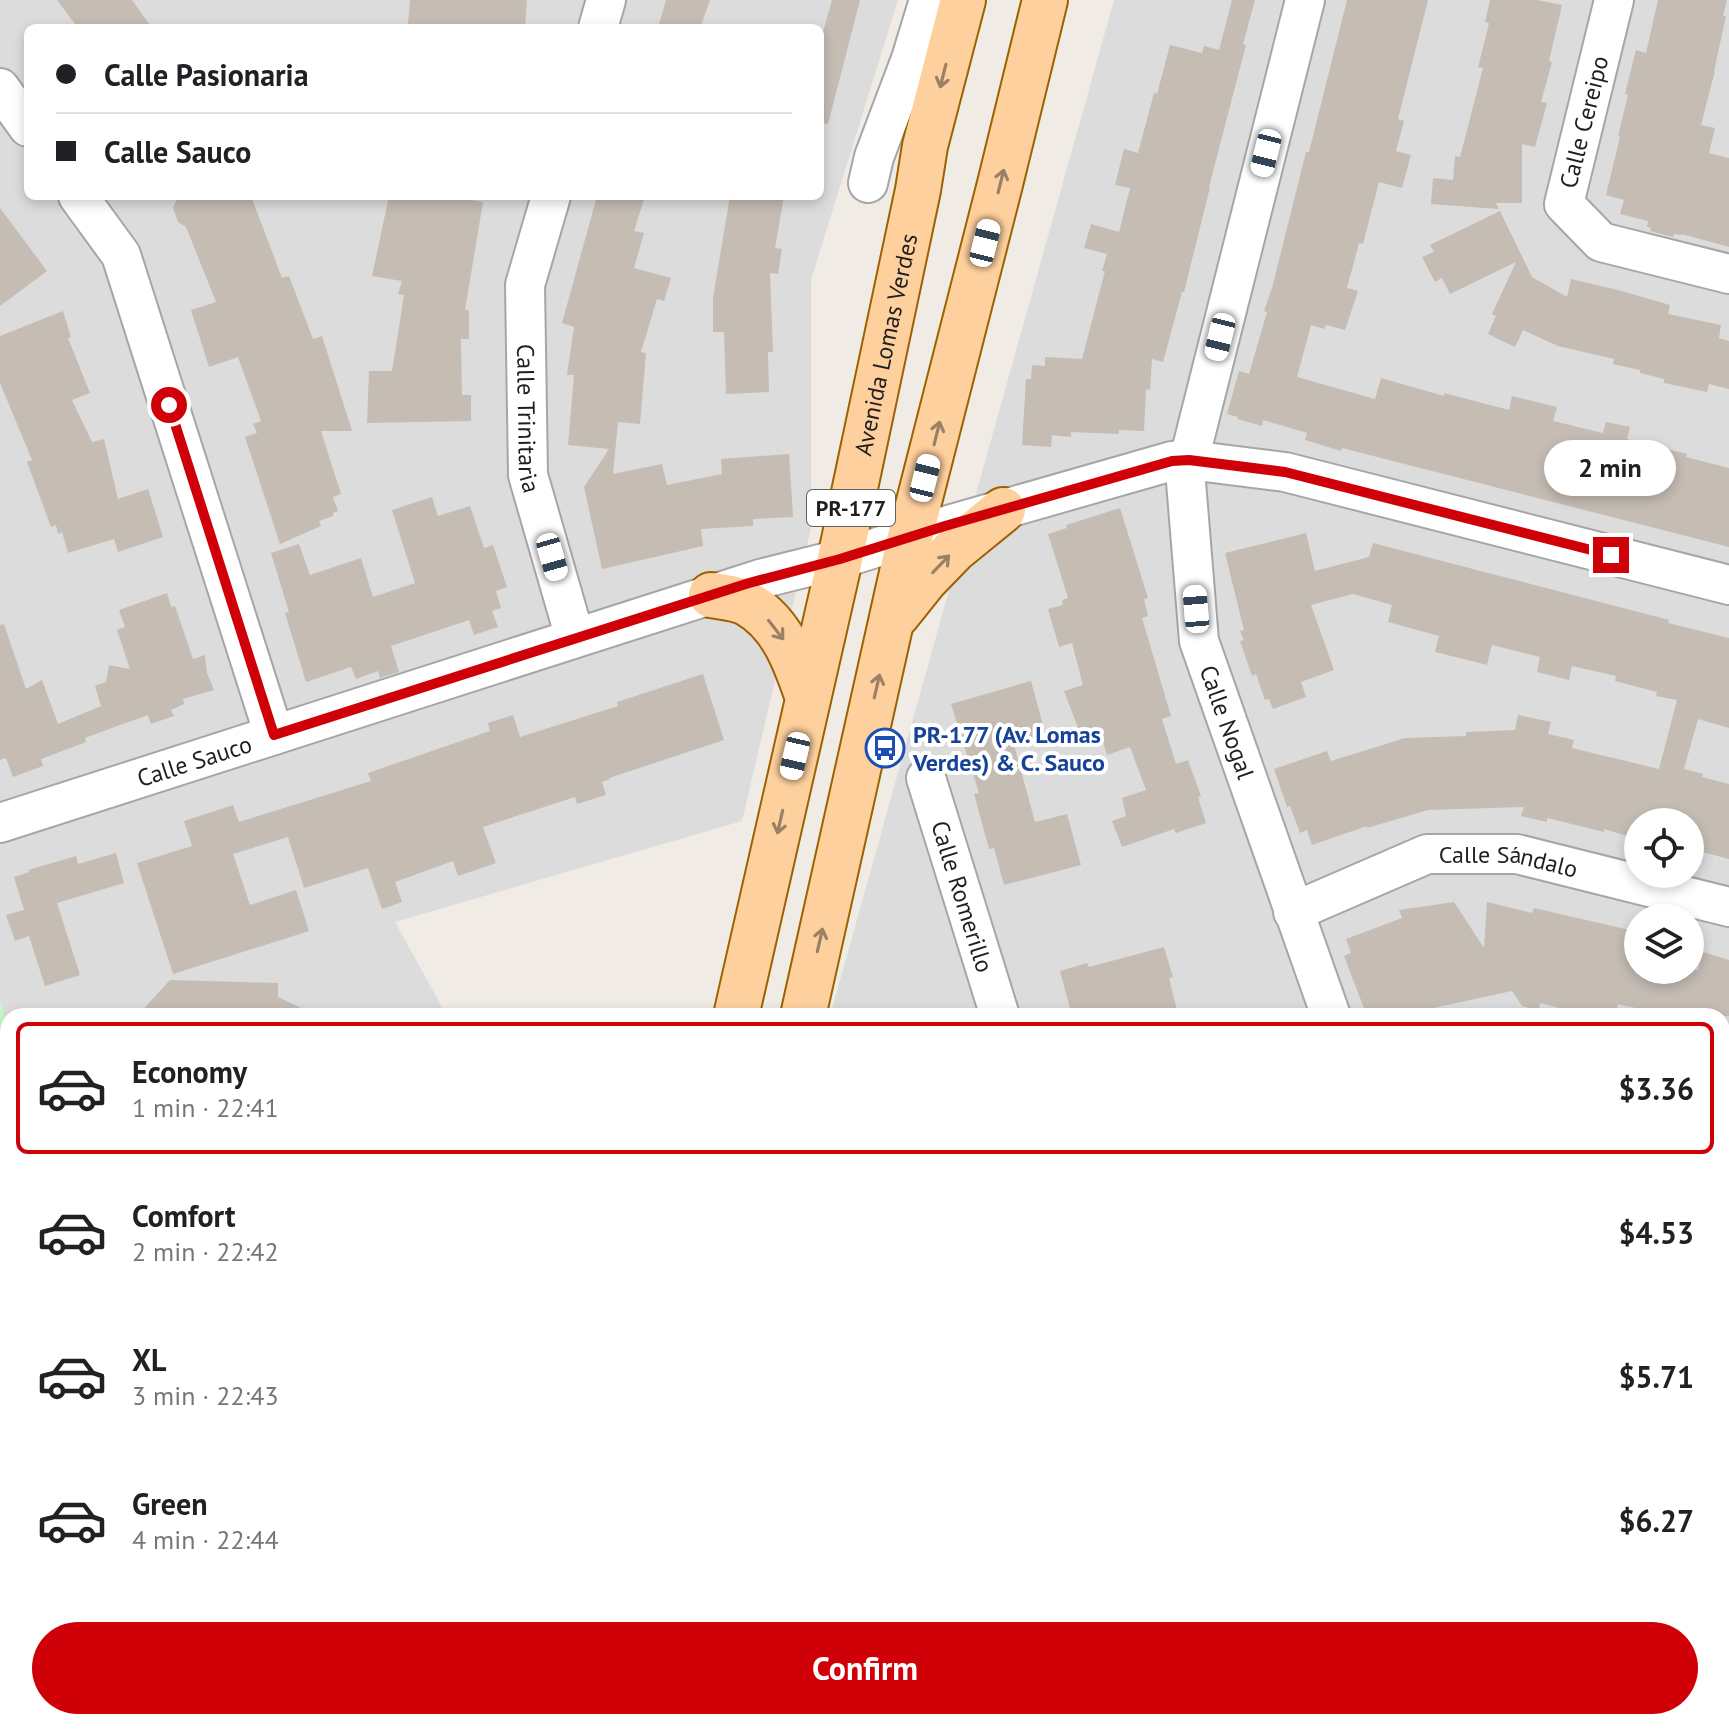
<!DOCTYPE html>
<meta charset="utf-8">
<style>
body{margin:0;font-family:"PT Sans",sans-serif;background:#f2f2f2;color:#202124;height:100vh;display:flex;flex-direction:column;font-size:30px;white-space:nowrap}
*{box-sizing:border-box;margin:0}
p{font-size:26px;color:#757577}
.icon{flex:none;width:44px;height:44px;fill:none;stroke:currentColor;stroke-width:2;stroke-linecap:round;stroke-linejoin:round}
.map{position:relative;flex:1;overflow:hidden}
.side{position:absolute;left:0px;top:1008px;width:1730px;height:722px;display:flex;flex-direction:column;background:#fff;border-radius:24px 24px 0 0;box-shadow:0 4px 12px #0003}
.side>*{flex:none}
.hud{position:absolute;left:24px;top:24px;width:800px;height:176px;border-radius:12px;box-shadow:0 4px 12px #0003;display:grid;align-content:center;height:176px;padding:0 32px;background:#fff}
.fabs{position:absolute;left:1624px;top:808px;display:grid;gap:16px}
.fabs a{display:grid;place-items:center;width:80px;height:80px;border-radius:50%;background:#fff;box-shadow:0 4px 12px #0003;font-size:40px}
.end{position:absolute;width:36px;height:36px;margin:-18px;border:10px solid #cf0007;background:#fff;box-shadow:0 0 0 4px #fff}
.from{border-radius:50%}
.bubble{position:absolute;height:56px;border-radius:28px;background:#fff;box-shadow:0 4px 12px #0003;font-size:26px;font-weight:800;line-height:56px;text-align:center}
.car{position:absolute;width:24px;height:48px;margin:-24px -12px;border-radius:10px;box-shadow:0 0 6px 2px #0007;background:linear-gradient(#fff 24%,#345 0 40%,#fff 0 76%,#345 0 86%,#fff 0)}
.hud b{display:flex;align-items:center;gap:28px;height:76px;font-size:30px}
.hud b+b{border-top:2px solid #e0e0e0}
.hud i{width:20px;height:20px;background:#202124}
ul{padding:14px 0 0;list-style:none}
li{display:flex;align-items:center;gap:24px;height:132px;margin:0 16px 12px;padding:0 16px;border:4px solid transparent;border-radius:12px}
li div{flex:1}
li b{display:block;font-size:30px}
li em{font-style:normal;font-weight:800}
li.on{border-color:#cf0007}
li>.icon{width:72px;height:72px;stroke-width:1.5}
.action{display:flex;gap:16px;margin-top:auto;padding:16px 32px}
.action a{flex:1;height:92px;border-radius:48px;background:#cf0007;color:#fff;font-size:32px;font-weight:800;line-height:92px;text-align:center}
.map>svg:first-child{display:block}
</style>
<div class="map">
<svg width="1729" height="1729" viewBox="0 0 1729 1729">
<rect width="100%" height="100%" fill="#f0ece5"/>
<path fill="#dddcdc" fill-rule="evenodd" d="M0 0H898L811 280V528L742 821 395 922 447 1016H8V1722H771L773 1729H0ZM28 28H820V196H28Z
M1114 0H1729V1729H930L927 1722H1722V1016H830ZM1638 822H1690V874H1638ZM1638 918H1690V970H1638Z"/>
<path fill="#c2fbc4" d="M0 999 8 1031V1464L0 1469Z
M1729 1490V1729H1702L1699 1722H1722V1491Z"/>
<path fill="#c5bcb4" d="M57 0H132L152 28H78Z
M410 0H527L525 28H457L408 24Z
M666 0H710L700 28H658Z
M832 0H860L828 124 820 123V31L823 32Z
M1232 0H1255L1243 44 1246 45 1209 187H1210L1184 292H1182L1163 362 1152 359 1150 390 1146 389 1144 431 1119 430V434L1071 432V437L1052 435 1051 447 1022 445 1026 379H1031L1032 365 1045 366V357L1082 359 1105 271H1102L1107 254 1084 248 1091 224 1119 232 1130 188 1115 185 1124 149 1138 153 1154 93 1157 94 1170 45 1202 53 1204 46 1219 50Z
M1347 0H1428L1398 119 1404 121 1396 151 1411 155 1402 188 1379 182 1363 244 1359 243 1347 288 1358 291 1345 330 1326 325 1324 329 1311 325 1297 377 1375 399 1381 378 1444 396V393L1509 410 1512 396 1557 407 1553 421 1603 433 1606 422 1630 427 1627 439 1687 454 1686 457 1729 468V547L1342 448 1341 451 1305 440 1307 433 1263 420 1262 426 1237 419 1238 417 1227 414 1239 371 1249 374 1267 312 1264 311 1272 288 1306 152H1309Z
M1490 0H1537L1562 5 1549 61 1552 62 1541 102 1547 103 1535 147 1522 144V203H1496L1499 209 1431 204 1433 178 1453 180 1455 156 1460 157 1483 68 1478 67 1489 23 1485 22Z
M1658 0H1727L1723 16H1726L1714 71H1715L1701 125 1715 128 1709 153 1729 158V247L1682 234V235L1674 234 1673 237 1650 231 1651 228 1647 227 1648 221 1620 214 1624 200 1606 195 1620 137 1618 136 1628 95 1625 94 1636 50 1646 53Z
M178 196H251L282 278 289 276 313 339 322 336 352 431H321L341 494 333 497 338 511 333 513V516L319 521 321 526 280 544 245 437 257 433 253 424 261 421 238 357 209 367 191 310 216 302 186 227 178 222 173 208Z
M389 196H446L483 202 465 310H469V339H461L462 395H471V421L367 423 369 371H392L404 295 398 294 402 281 372 276Z
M597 196H645L634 231 644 233 634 268 671 278 664 301 657 299 641 352 646 353 640 424 618 422 613 474 662 464 667 485 722 474 721 459 789 454 793 517 753 519V526L701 529 703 546 602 569 584 487 609 449 568 445 574 375H567L574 327 562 323Z
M730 196H784L775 248 782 249 778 274 770 273 773 352H768L769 392 726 394 724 332H713V298Z
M0 208 47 271 0 306Z
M1500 211 1532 277 1567 297 1571 279 1618 290 1670 305 1668 314 1721 325 1719 338 1729 341V389L1709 384 1707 392 1664 383V379L1640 373V370L1613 364 1614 359 1558 346 1523 330 1515 347 1488 334 1496 316 1492 314 1516 262 1450 294 1442 278 1435 282 1422 257 1434 252 1430 245Z
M63 311 71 337 68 338 90 393 72 400 92 442 104 439 118 499 148 489 163 537 118 552 114 539 68 553 62 532 58 534 56 525 51 527 27 462 32 460 0 383V336Z
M432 497 438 516 470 506 484 548 493 545 507 587 496 591 501 608 492 611 498 627 474 635 469 620 391 646 399 672 380 678 378 671 356 679 351 667 306 682 285 613 289 612 271 553 299 544 310 575 361 558 373 597 415 583 392 510Z
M1120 508 1148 598 1144 599 1148 616 1142 618 1171 716 1162 719 1176 764 1188 760 1201 796 1198 797 1206 823 1176 833 1174 829 1122 847 1112 821 1126 816 1122 798 1146 790 1130 747 1107 755 1101 735 1083 741 1064 691 1083 685 1072 643 1059 647 1048 609 1063 605 1062 600 1068 598 1048 534 1067 528 1066 525Z
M1306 533 1315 571 1369 557 1373 543 1669 620 1668 623 1729 638V728L1698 719 1684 769 1703 774 1702 777 1729 784V859L1690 849V822H1638V839L1604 829V832L1547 818V822L1521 816 1524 807 1428 810 1367 828V826L1312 845 1307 830 1300 833 1290 806 1287 807 1274 769 1327 751 1331 761 1405 738 1466 736V732L1515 730 1518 715 1551 722 1548 734 1574 740 1572 748 1659 769 1677 700 1656 696 1657 692 1615 681 1616 676 1572 666 1569 680 1537 672 1540 657 1492 645 1487 665 1435 652 1439 636 1388 622 1392 605 1353 594 1311 605 1334 670 1301 682 1306 697 1273 709 1269 699 1265 700 1256 674 1252 676 1240 641 1244 640 1240 631 1244 630 1225 553Z
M167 593 171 607 175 606 193 659 205 655 207 673 214 690 183 699 184 704 171 710 174 716 151 724 148 715 109 729 85 738 86 742 41 759 43 766 13 777 6 758 0 760V625L4 624 26 689 42 680 58 724 101 706 95 686 106 682 109 665 130 669 117 630 125 627 119 610Z
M703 674 724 740 609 778 610 779 602 782 606 795 577 804 575 797 483 827 496 863 458 876 453 861 395 882 402 902 382 909 368 868 304 888 288 837 233 854 250 905 296 890 309 931 173 974 137 863 192 846 184 821 233 805 239 822 371 781 368 773 490 731 488 723 513 715 520 737 618 706 617 702Z
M1031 681 1046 736 1014 745 1035 822 1067 814 1081 865 1004 885 994 848 989 849 974 794 979 793 951 704Z
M116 853 124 883 57 903 80 975 45 986 29 936 15 941 6 915 24 910 14 877 29 872 28 870 76 856 78 864Z
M1454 902 1484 948 1487 902 1532 913 1534 908 1638 932V970H1698L1703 952 1729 960V1016H1669L1618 1004 1615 1016H1591L1540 1003 1539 1010 1522 1006 1512 991 1410 1013 1412 1016H1367L1344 956 1351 953 1346 939 1402 918 1399 910Z
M1164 947 1173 977 1169 978 1177 1010 1155 1016H1072L1060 971 1087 963 1089 967Z
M170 980 278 983V997L318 1016H137Z"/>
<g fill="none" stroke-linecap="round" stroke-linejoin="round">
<g stroke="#a6a6a6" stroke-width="42">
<g id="minor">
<path id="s1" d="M1305 0 1189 460 1186 482 1199 641 1331 1016"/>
<path d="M1614 0 1564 204 1601 242 1729 274"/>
<path d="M598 28 606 0"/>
<path d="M0 88 28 127"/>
<path d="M868 183 874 157 911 59 929 0"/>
<path d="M78 196 121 255 274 735"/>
<path id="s2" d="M551 196 525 285 528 475 575 638"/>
<path id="s3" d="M926 778 1000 1016"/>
<path id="s4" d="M0 823 760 579 840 559 945 526 1172 461 1189 460 1285 472 1729 585"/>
<path id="s5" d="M1293 912 1427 854H1517L1729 907"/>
<path d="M1722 1295H1729"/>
<path d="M0 1666 8 1664"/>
<path d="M570 1722 573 1729"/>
<path d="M492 1729 500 1722"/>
<path d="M1076 1729 1077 1722"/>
</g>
</g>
<g stroke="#9b6200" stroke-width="48">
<g id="major">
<path d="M711 595C723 597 738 598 748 604 783 624 796 663 808 698"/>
<path d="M897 615 925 580 954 550 1003 510"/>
<path id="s6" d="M736 1016 840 559 918 190 925 146 963 0"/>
<path d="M803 1016 910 537 1000 184 1045 0"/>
<path d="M819 1722 821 1729"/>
<path d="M891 1722 894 1729"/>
</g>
</g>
<use href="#minor" stroke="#fff" stroke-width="38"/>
<use href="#major" stroke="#fed09d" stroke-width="44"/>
</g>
<defs><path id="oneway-shaft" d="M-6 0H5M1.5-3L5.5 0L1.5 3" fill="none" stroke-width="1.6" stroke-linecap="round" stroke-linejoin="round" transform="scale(2)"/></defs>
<g stroke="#9a8064">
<use href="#oneway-shaft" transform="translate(943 76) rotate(104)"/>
<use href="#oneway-shaft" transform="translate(1001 181) rotate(-76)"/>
<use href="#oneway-shaft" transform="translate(937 433) rotate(-76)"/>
<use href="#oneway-shaft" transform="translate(941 564) rotate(-46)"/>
<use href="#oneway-shaft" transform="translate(776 630) rotate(52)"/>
<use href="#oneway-shaft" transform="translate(877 686) rotate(-77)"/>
<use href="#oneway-shaft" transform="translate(780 822) rotate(103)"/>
<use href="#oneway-shaft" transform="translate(820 940) rotate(-77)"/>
</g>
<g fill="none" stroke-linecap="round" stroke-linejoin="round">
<path stroke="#cf0007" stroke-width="10" d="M169 405 274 735 749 583 840 559 945 526 1172 461 1189 460 1285 472 1611 555"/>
</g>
<defs>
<g id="bus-ring" transform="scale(2)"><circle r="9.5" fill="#fff" stroke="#1a4fb4" stroke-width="1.5"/><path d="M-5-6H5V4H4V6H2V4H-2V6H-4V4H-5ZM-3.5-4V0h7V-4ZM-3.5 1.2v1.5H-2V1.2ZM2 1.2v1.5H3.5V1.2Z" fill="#1a4fb4"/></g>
</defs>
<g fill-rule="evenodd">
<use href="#bus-ring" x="885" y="748"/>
</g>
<g text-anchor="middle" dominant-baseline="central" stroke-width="8" stroke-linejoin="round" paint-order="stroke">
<rect fill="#fff" stroke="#626262" stroke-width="2" x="807" y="490" width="88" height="36" rx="6"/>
<g font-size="22" font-weight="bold" fill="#1f1f1f">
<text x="851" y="508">PR-177</text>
</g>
<g font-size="24" fill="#1f1f1f" stroke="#fff">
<text transform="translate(1584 122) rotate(-76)">Calle Cereipo</text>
<text stroke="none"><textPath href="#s6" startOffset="688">Avenida Lomas Verdes</textPath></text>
<text stroke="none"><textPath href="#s2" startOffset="226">Calle Trinitaria</textPath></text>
<text stroke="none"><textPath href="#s1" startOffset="742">Calle Nogal</textPath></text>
<text stroke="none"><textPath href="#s4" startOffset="204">Calle Sauco</textPath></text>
<text stroke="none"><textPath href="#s5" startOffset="228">Calle Sándalo</textPath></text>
<text stroke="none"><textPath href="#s3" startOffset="124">Calle Romerillo</textPath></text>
</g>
<g font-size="24" font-weight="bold" fill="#164399" stroke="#fff" text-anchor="start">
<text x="913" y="734">PR-177 (Av. Lomas<tspan x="913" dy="28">Verdes) &amp; C. Sauco</tspan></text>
</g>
</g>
</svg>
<div class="fabs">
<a><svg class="icon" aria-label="locate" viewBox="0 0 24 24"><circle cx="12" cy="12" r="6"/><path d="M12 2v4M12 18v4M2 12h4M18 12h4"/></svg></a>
<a><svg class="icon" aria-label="layers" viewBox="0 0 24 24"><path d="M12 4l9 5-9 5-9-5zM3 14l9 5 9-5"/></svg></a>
</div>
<i class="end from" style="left:169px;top:405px"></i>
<i class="end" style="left:1611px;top:555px"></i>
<div class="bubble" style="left:1544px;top:440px;width:132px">2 min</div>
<i class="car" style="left:1266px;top:153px;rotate:194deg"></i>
<i class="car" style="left:985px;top:243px;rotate:14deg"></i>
<i class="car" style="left:1220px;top:337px;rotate:194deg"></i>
<i class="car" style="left:925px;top:478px;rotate:14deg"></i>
<i class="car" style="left:552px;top:557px;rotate:164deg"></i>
<i class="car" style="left:1196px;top:609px;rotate:355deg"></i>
<i class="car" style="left:795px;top:756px;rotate:193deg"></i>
<div class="hud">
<b><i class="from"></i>Calle Pasionaria</b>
<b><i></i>Calle Sauco</b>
</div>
<section class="side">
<ul>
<li class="on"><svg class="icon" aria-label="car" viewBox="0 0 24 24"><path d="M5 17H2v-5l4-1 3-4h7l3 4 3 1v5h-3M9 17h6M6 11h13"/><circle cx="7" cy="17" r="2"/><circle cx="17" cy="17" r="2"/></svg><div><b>Economy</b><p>1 min · 22:41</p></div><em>$3.36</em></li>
<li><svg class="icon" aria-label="car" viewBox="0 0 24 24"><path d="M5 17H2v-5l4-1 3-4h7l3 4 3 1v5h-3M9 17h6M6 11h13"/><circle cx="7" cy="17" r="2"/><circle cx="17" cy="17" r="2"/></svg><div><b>Comfort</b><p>2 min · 22:42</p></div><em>$4.53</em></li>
<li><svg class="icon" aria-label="car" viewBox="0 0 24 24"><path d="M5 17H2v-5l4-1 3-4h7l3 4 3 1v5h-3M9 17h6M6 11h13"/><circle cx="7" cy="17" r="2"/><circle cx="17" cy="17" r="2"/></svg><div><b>XL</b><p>3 min · 22:43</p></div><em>$5.71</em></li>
<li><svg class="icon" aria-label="car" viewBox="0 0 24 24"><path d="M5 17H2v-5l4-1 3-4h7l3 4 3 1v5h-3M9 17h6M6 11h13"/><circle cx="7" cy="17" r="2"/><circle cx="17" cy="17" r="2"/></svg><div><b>Green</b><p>4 min · 22:44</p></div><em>$6.27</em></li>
</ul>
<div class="action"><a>Confirm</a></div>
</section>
</div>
